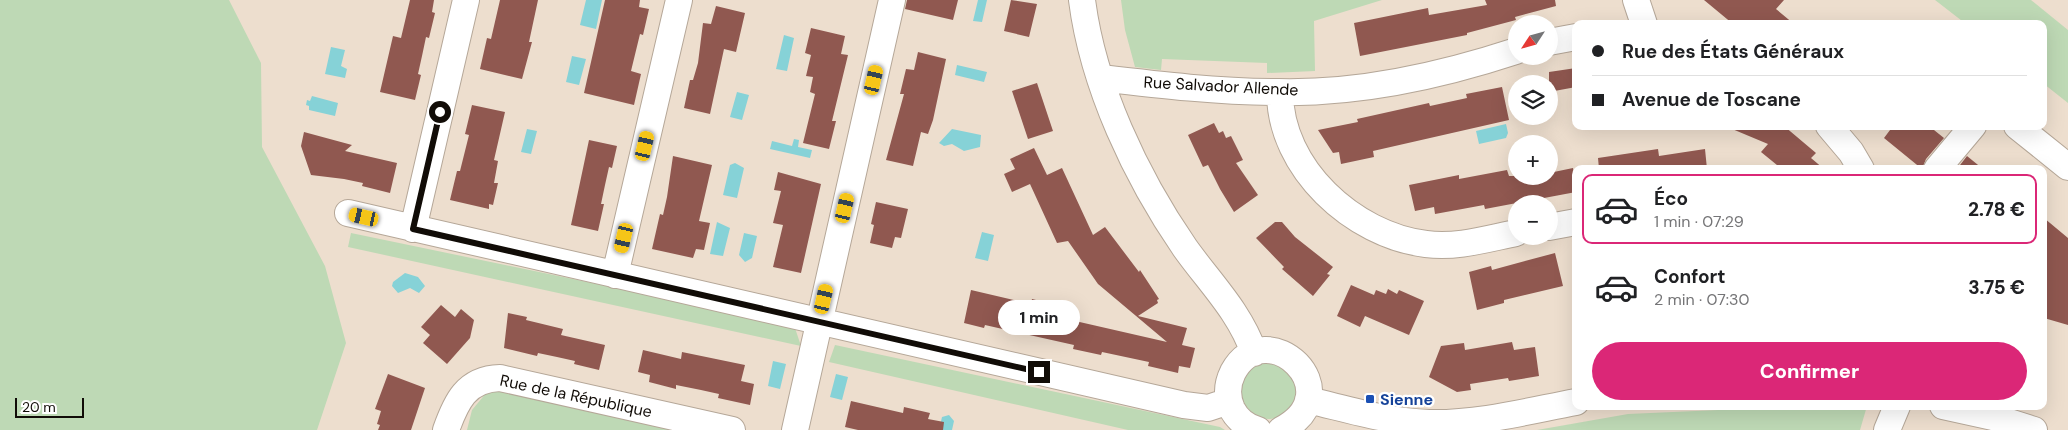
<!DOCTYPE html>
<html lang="fr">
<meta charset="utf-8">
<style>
body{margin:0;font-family:"DM Sans",sans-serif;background:#f6f6f6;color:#202124;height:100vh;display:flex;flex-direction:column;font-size:19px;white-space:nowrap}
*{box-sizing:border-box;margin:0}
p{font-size:16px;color:#757577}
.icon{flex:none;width:28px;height:28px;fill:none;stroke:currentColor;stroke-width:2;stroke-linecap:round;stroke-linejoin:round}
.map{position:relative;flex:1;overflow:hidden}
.side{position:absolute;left:1572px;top:165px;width:475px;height:245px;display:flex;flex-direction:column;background:#fff;border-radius:10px;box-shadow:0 5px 20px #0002}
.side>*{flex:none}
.banner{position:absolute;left:1572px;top:20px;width:475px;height:110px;border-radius:10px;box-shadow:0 5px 20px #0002;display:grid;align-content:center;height:110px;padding:0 20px;background:#fff}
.needle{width:32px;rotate:234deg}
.controls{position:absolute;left:1508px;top:15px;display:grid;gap:10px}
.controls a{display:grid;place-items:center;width:50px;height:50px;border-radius:50%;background:#fff;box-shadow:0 5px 20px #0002;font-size:25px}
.scale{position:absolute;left:15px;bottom:12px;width:69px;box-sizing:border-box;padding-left:5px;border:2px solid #110c07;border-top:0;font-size:14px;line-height:18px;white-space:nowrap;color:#110c07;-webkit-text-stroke:4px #fff;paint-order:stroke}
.end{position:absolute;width:22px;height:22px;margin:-11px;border:6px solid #110c07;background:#fff;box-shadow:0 0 0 2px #fff}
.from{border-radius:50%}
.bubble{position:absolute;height:35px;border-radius:18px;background:#fff;box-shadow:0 5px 20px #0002;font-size:16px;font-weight:800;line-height:35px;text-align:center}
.car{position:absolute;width:15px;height:30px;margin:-15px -8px;border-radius:6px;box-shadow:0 0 4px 1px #0007;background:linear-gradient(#f5c518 24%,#345 0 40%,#f5c518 0 76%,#345 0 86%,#f5c518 0)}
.banner b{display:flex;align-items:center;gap:18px;height:48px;font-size:19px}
.banner b+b{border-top:1px solid #e0e0e0}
.banner i{width:12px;height:12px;background:#202124}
ul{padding:9px 0 0;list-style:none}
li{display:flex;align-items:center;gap:15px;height:70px;margin:0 10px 8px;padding:0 10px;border:2px solid transparent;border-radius:10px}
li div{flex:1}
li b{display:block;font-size:19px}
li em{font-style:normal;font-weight:800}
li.active{border-color:#db2777}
li>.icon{width:45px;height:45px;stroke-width:1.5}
.button{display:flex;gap:10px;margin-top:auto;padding:10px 20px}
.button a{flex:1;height:58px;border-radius:30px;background:#db2777;color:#fff;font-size:20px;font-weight:800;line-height:58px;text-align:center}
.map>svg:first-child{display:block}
</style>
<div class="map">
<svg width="2068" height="430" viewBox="0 0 2068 430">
<rect width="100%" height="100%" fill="#eddece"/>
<path fill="#bed9b5" d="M0 0H229L261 63 262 147 325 266 346 343 317 430H0Z
M1121 0H1382L1314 21 1315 71 1267 73V63L1162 59 1161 70 1135 67 1125 30Z
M1935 0H2031L2068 30V103L2044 84V24H1966Z
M351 233 794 325 801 346 348 247Z
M835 345 1220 427 1225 430H1128L829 362Z
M1240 391a28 28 0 1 1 56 0a28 28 0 1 1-56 0Z
M492 386 677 430H467L472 410Z
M1805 406H1867L1860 430H1537L1628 414Z"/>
<path fill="#86d2d7" d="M586 0H602L596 29 580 25Z
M978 0H987L982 22 973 21Z
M784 35 794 38 787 71 776 69Z
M331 47 345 50 341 66 347 69 345 78 325 74Z
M572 56 586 59 579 85 566 82Z
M957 65 987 72 984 82 955 75Z
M737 92 749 95 742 120 730 117Z
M312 96 338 103 335 116 309 110V106L306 105 307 100 310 101Z
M1506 124 1508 133 1506 138 1479 144 1476 131Z
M527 129 537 131 531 154 521 152Z
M952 129 981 135 980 147 964 151 952 144 944 146 939 143Z
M794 139 799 140 798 147 812 150 810 158 770 149 772 141 792 146Z
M735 163 744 168 737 198 723 195 730 165Z
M717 222 730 228 723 256 710 254Z
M982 232 994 235 988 261 975 258Z
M744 233 757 236 752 258 745 262 739 255Z
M405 273 418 277 425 286 419 293 410 288 398 293 392 286 393 282Z
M773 361 786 364 780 389 768 386Z
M836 374 848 377 842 400 830 397Z
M949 415 954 421 952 430H939L942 417Z"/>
<path fill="#905850" d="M410 0H434L432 12 435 13 429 38 426 37 422 56 418 74 421 75 415 100 380 92 393 36 401 38Z
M500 0H538L529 42H532L522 79 480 69 487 38 491 39Z
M605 0H640L639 7 649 9 643 35 640 34 631 71 641 74 634 105 584 93Z
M907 0H958L953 20 905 9Z
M1011 0 1037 4 1029 37 1004 31Z
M1485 0H1555L1556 6 1515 17 1516 20 1467 33V35L1360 56 1354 23 1428 8 1429 15 1487 5Z
M1704 0H1784L1776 9 1794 24H1733Z
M716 6 745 13 736 52 724 49 710 114 684 108 690 80H693L698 63 703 23 711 24Z
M811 28 845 36 841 54 848 55 832 121H836L829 149 803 143 815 94 810 92 813 77 806 76 811 55 805 53Z
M918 52 946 59 933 120 928 134 921 132 913 166 886 160 904 94H900L906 69 914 70Z
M1576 68V87L1549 92V72Z
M1037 83 1053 131 1028 139 1012 91Z
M1502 87 1509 120 1373 151 1374 157 1341 164 1339 152 1333 153 1318 130 1358 122 1357 119 1429 103 1430 106 1467 98 1466 94Z
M472 105 505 112 494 160 498 161 494 183H498L493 205 489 204V209L450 200 457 171H460L469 135 465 134Z
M1214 123 1219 133 1223 131 1226 138 1231 136 1243 160 1236 163 1258 195 1234 212 1220 189 1208 165 1203 167 1188 135Z
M1725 126H1784L1816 153 1811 158 1824 169H1782L1761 152 1768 144Z
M1893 126H1929L1944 138 1926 159 1922 169 1884 138Z
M304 132 352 145 345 151 397 163 390 193 362 186 363 183 344 179 311 175 301 146Z
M589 140 617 146 612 168 609 167 605 185 601 204H604L598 231 571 225Z
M1034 148 1047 175 1062 168 1093 235 1105 227 1139 272 1140 270 1159 299 1157 300 1158 303 1138 316 1187 328 1182 345 1195 348 1190 368 1179 366 1178 373 1148 366 1149 362 1102 352 1101 355 1073 349 1074 345 985 325 984 328 964 323 971 290 1031 304 1032 299 1052 304 1049 315 1167 342 1098 284 1068 241 1057 243 1030 184 1012 192 1004 174 1015 169 1010 159Z
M1658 149 1659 156 1705 149 1707 169H1599L1598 158Z
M673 156 712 165 699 221 710 223 704 250 696 249 693 258 652 249 660 214 663 215 667 197Z
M1967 156 1983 169H1957Z
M1573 168 1576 192 1485 209 1484 205 1435 214 1434 207 1415 211 1409 185 1459 175V179L1507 170 1509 176H1549V173Z
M778 172 821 184 801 273 773 267 783 225 773 223 781 191 774 190Z
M876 202 908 209 901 238 895 237 892 248 870 243 874 225 871 224Z
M2044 218 2068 238V325L2044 318Z
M1275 222H1282L1295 237 1333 267 1327 274 1330 275 1313 296 1282 269 1284 267 1256 238Z
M1555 253 1563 286 1504 300V303L1477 310 1469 272 1491 266 1492 270Z
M1351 285 1374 295 1376 290 1386 294 1388 289 1397 294 1399 290 1424 301 1409 335 1365 316 1360 327 1337 316Z
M441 305 455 317 461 309 474 320 470 338 447 364 423 343 430 335 421 327Z
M508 313 527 317 526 320 563 329 561 335 605 345 599 370 574 364 575 361 557 357 538 353 537 356 504 348Z
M1512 342 1514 350 1535 347 1539 376 1509 381 1508 378 1470 384 1471 390 1457 392 1429 377 1441 346 1464 343 1465 350Z
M643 350 681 359 682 352 745 365 741 381 754 384 750 405 718 398 719 394 701 390 676 385V389L649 382 650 375 638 372Z
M388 374 425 388 411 430H378L380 425 377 424 381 411 375 409Z
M851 401 903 413 904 407 930 413 928 419 944 422 943 430H858L845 427Z"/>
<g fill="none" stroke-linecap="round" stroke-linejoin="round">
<g stroke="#b5a798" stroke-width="28">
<path id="minor" d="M1082 0C1093 86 1136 177 1185 248 1210 283 1240 312 1254 353
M1636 0 1644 24
M1549 42 1576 37
M1101 78C1160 85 1219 92 1278 92 1359 94 1440 76 1516 51
M1280 93C1280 168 1353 235 1426 244 1457 248 1486 239 1516 233
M1829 126 1851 152 1861 169
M2017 126 2068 167
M1937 169 1973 126
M348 213 1184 405 1208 408 1229 401
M1549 227 1576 222
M413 229 466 0
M615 275 679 0
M1308 400C1347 409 1388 422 1429 423 1479 424 1528 411 1576 402
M1943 406 1993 417 2034 430
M446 430C456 402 466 379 500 378L732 430
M795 430 892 0
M1258 430C1247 427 1237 419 1232 409 1226 396 1227 384 1233 372 1266 311 1354 392 1281 430
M1887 430 1897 406"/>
</g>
<use href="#minor" stroke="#fff" stroke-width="26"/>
</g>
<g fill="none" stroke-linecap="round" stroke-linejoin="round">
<path stroke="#110c07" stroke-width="6" d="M440 112 413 229 1039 372"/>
</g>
<rect fill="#1a4fb4" stroke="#fff" stroke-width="2" x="1365" y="394" width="10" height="10" rx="2.5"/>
<g text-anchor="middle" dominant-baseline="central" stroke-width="4.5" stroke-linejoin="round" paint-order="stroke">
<g font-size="16" fill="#110c07" stroke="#fff">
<text transform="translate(1221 86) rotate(3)">Rue Salvador Allende</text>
<text transform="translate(576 396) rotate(12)">Rue de la République</text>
</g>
<g font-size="16" font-weight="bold" fill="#164399" stroke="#fff" text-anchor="start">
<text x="1380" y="399">Sienne</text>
</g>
</g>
</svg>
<div class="controls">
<a><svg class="needle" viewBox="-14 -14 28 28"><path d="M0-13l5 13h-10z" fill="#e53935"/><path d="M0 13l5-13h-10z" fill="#757577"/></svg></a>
<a><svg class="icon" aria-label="layers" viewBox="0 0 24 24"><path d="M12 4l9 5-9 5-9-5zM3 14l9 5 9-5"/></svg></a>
<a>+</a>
<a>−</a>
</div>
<div class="scale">20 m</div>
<i class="end from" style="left:440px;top:112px"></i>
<i class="end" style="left:1039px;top:372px"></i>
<div class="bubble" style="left:998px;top:300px;width:82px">1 min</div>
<i class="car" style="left:874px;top:80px;rotate:13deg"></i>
<i class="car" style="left:645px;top:146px;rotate:13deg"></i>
<i class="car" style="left:845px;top:208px;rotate:13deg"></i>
<i class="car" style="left:364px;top:217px;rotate:283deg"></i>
<i class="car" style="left:624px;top:238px;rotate:193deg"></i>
<i class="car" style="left:824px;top:299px;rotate:13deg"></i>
<div class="banner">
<b><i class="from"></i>Rue des États Généraux</b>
<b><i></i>Avenue de Toscane</b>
</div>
<section class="side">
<ul>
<li class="active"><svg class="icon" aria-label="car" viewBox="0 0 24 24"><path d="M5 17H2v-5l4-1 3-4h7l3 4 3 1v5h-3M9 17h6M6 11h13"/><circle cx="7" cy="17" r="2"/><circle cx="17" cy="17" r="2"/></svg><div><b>Éco</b><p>1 min · 07:29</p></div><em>2.78 €</em></li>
<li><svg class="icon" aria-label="car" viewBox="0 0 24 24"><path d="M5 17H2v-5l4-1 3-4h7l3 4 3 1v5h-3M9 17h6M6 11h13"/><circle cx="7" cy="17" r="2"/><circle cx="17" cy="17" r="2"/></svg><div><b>Confort</b><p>2 min · 07:30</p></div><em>3.75 €</em></li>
</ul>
<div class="button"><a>Confirmer</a></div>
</section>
</div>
